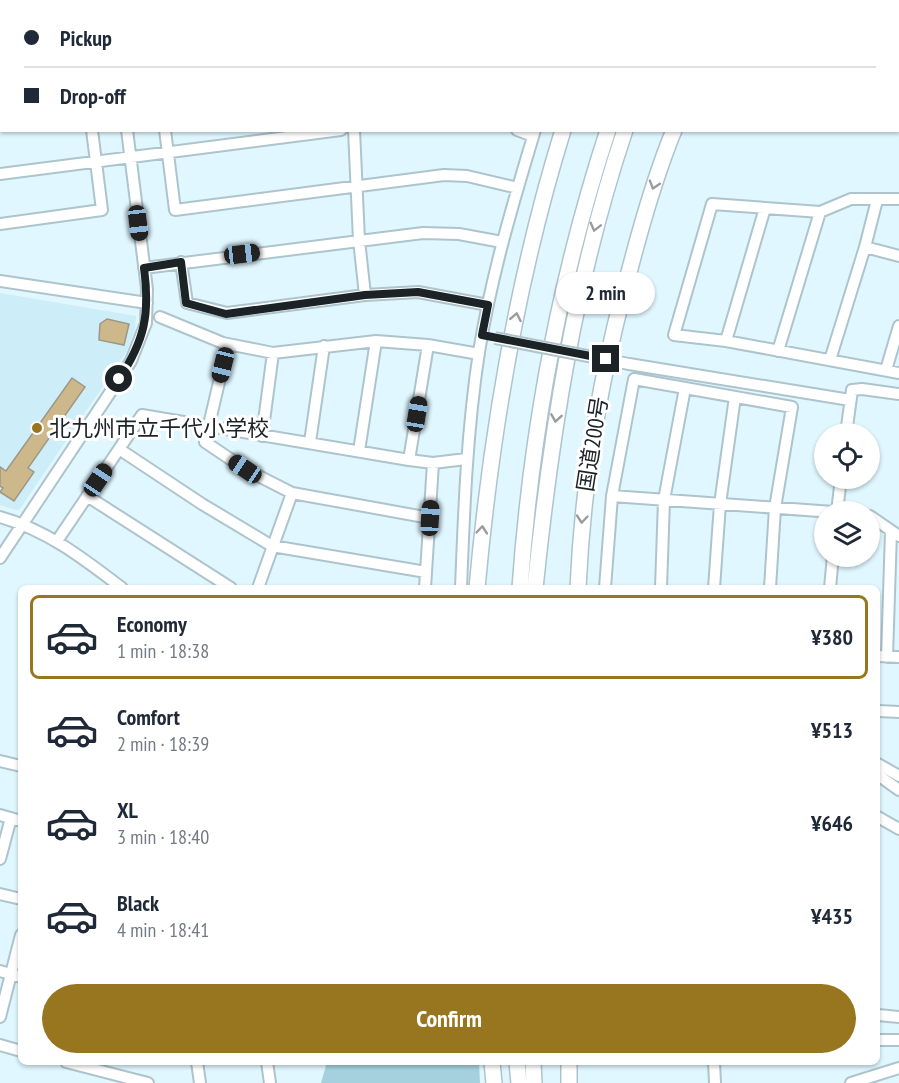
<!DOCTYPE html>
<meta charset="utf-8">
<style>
body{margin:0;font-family:"PT Sans Narrow","Noto Sans JP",sans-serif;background:#f6f6f7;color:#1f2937;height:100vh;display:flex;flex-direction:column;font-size:22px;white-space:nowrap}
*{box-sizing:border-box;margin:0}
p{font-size:20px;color:#747a83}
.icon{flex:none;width:33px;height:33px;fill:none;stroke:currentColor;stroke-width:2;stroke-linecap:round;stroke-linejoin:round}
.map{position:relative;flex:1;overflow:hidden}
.drawer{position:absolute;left:18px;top:585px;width:862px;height:480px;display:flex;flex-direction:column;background:#fff;border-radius:9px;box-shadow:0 2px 4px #0004}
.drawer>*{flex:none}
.guide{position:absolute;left:0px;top:0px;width:900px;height:132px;box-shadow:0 2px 4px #0004;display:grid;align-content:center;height:132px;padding:0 24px;background:#fff}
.tools{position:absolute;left:814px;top:423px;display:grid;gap:12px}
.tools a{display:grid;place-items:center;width:66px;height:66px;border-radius:50%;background:#fff;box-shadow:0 2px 4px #0004;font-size:30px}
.end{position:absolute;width:27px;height:27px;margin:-14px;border:8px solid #1b2326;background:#fff;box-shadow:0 0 0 3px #fff}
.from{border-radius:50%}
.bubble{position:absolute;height:42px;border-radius:21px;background:#fff;box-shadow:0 2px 4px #0004;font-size:20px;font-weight:700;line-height:42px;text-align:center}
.car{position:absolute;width:18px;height:36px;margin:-18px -9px;border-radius:8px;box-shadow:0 0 4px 2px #0007;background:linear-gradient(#222 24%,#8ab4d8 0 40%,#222 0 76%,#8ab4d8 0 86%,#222 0)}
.guide b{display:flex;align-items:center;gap:21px;height:57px;font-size:22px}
.guide b+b{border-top:2px solid #e0e1e3}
.guide i{width:15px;height:15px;background:#1f2937}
ul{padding:10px 0 0;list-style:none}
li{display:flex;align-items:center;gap:18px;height:84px;margin:0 12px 9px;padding:0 12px;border:3px solid transparent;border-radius:9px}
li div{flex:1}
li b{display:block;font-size:22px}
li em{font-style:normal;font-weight:700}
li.on{border-color:#98751f}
li>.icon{width:54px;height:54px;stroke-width:1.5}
.action{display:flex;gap:12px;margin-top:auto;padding:12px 24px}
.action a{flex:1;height:69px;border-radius:36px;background:#98751f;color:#fff;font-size:24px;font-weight:700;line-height:69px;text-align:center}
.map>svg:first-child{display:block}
</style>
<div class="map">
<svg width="899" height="1083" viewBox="0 0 899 1083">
<rect width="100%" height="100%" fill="#e0f7ff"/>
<path fill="#cdedf8" d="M0 293 136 316 135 330 127 351 19 510H16L0 505Z"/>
<path fill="#a5d1df" d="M327 1062H479L480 1083H321Z"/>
<path fill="#cdb88c" stroke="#9f9786" stroke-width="1.5" d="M107 319 129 324 124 345 99 340 100 324Z
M72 378 85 387 28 468 34 472 14 501 0 492 3 488 0 486V467L6 471Z"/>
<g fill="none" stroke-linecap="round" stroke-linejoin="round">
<g stroke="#aec4cc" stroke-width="14">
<path id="minor" d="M114 0V2
M163 0V2
M221 0V2
M200 2 213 0
M898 54 899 53
M898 69 899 68
M0 119H2
M165 130 175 210 444 175 467 176 518 188
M354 130 359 240 365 295
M517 130 533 136
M0 174 341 130
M899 199H851L820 212 712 204 674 335 726 341 899 373
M877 200 865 247 899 256
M0 224 102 210 92 130
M181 262 187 303 227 313 365 295 418 292 488 305
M144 268 423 233 459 234 502 242
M0 281 147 303
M160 317 223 343 273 353 376 341 428 345 479 354
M726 341 765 208
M228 344 205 442 245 469 292 493 430 518
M778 351 820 212
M830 360 865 247
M629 364 850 400
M886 370 899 326
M846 434 852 390 862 389 899 394
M262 436 273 353
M310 442 324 346
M119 449 202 504 272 546 426 572
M359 451 376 341
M409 460 428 345
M87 496 231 588
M612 496 634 379 685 388
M837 512 841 478
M870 516 899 536
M0 517C47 530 84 559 122 588
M57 541 142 415 409 460 433 463 466 459
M0 558 131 361 146 323 147 289 127 130
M258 588 292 493
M425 588 433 463
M461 588C464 509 467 430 479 352 491 277 513 203 535 130
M605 588 612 496 833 512
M661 588 664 500 685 388 792 407 775 508 770 588
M714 588 720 504 735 397
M830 588 833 556
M878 656 899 657
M887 657 891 531
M878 711 899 712
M0 761 21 766
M878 764 899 776
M878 775 899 790
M0 815 21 821
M878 817 899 829
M0 859 11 818
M0 894 21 899
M0 971 21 977
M878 1015 899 1017
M0 1017 21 935
M878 1040H899
M0 1045 21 1051
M66 1062 148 1083
M197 1062 200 1083
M267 1062 270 1083
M714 1062 715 1083
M851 1083 899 1068"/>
</g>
<g stroke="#aec4cc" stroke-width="15">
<path id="major" d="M534 0 539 2
M371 2 381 0
M0 51H2
M0 63H2"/>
</g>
<g stroke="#aec4cc" stroke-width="18">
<path id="highway" d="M598 2 599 0
M654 2 655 0
M671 2V0
M725 2 726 0
M477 588C491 433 517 279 563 130
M520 588C531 434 560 277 608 130
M535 588C551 433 575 279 625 130
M578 588C583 477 601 371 631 265 643 219 656 174 674 130
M492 1062 494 1083
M517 1062 519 1083
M533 1062 534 1083
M569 1083V1062"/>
</g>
<use href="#minor" stroke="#fff" stroke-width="10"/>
<use href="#major" stroke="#fff" stroke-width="12"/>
<use href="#highway" stroke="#fff" stroke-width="15"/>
<g stroke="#aec4cc" stroke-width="14" stroke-linecap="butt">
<path id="minor-bridge" d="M495 338 629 364"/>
</g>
<use href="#minor-bridge" stroke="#fff" stroke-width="10"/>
</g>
<defs><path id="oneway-chevron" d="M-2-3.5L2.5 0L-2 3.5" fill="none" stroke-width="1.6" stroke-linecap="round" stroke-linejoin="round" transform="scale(1.5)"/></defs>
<g stroke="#989c9d">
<use href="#oneway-chevron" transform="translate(654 185) rotate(107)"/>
<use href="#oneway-chevron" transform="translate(595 227) rotate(104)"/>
<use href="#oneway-chevron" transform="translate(516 317) rotate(-79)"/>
<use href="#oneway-chevron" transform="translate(556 418) rotate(99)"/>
<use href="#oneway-chevron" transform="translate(582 519) rotate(95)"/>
<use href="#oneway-chevron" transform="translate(482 530) rotate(-85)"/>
</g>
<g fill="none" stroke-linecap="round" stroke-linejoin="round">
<path stroke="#1b2326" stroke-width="8" d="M119 379C145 340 150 314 144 268L181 262 186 303 226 314 365 295 418 292 488 305 482 335 606 359"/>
</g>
<circle fill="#98751f" stroke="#fff" stroke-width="2" cx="37" cy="428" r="6"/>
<g text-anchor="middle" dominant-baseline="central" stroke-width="6" stroke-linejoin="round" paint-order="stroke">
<g font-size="22" fill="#1b2326" stroke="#fff" text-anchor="start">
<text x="49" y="428">北九州市立千代小学校</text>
</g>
<g font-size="22" fill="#1b2326" stroke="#fff">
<text transform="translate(592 444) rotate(-81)">国道200号</text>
</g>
</g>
</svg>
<div class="tools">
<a><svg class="icon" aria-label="locate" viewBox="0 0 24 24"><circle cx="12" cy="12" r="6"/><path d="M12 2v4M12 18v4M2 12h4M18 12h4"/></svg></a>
<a><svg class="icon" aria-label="layers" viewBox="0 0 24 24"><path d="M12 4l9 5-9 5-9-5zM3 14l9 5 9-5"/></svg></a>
</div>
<i class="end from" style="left:119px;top:379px"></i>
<i class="end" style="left:606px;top:359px"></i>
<div class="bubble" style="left:556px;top:272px;width:99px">2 min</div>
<i class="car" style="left:138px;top:223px;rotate:173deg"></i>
<i class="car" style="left:242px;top:254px;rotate:83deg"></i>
<i class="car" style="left:223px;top:365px;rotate:194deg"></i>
<i class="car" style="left:417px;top:414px;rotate:9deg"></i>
<i class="car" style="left:245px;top:469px;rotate:304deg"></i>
<i class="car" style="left:98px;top:480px;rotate:34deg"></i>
<i class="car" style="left:430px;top:518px;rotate:3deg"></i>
<div class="guide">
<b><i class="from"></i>Pickup</b>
<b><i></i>Drop-off</b>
</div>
<section class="drawer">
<ul>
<li class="on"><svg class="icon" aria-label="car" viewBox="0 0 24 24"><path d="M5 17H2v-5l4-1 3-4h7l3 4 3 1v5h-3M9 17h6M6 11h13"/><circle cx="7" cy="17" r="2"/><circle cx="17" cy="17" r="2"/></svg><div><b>Economy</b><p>1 min · 18:38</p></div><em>¥380</em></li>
<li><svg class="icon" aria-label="car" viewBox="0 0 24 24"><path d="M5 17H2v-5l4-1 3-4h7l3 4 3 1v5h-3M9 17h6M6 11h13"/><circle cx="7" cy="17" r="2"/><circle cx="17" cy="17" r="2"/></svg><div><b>Comfort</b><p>2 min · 18:39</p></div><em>¥513</em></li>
<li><svg class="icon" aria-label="car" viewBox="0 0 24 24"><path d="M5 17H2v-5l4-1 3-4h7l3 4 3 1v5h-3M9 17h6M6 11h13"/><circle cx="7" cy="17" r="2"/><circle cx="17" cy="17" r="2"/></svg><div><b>XL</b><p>3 min · 18:40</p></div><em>¥646</em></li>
<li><svg class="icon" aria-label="car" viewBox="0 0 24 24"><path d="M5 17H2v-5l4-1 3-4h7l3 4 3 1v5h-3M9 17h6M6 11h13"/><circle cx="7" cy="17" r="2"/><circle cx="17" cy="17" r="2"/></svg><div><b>Black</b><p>4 min · 18:41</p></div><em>¥435</em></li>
</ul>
<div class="action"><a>Confirm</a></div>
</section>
</div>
